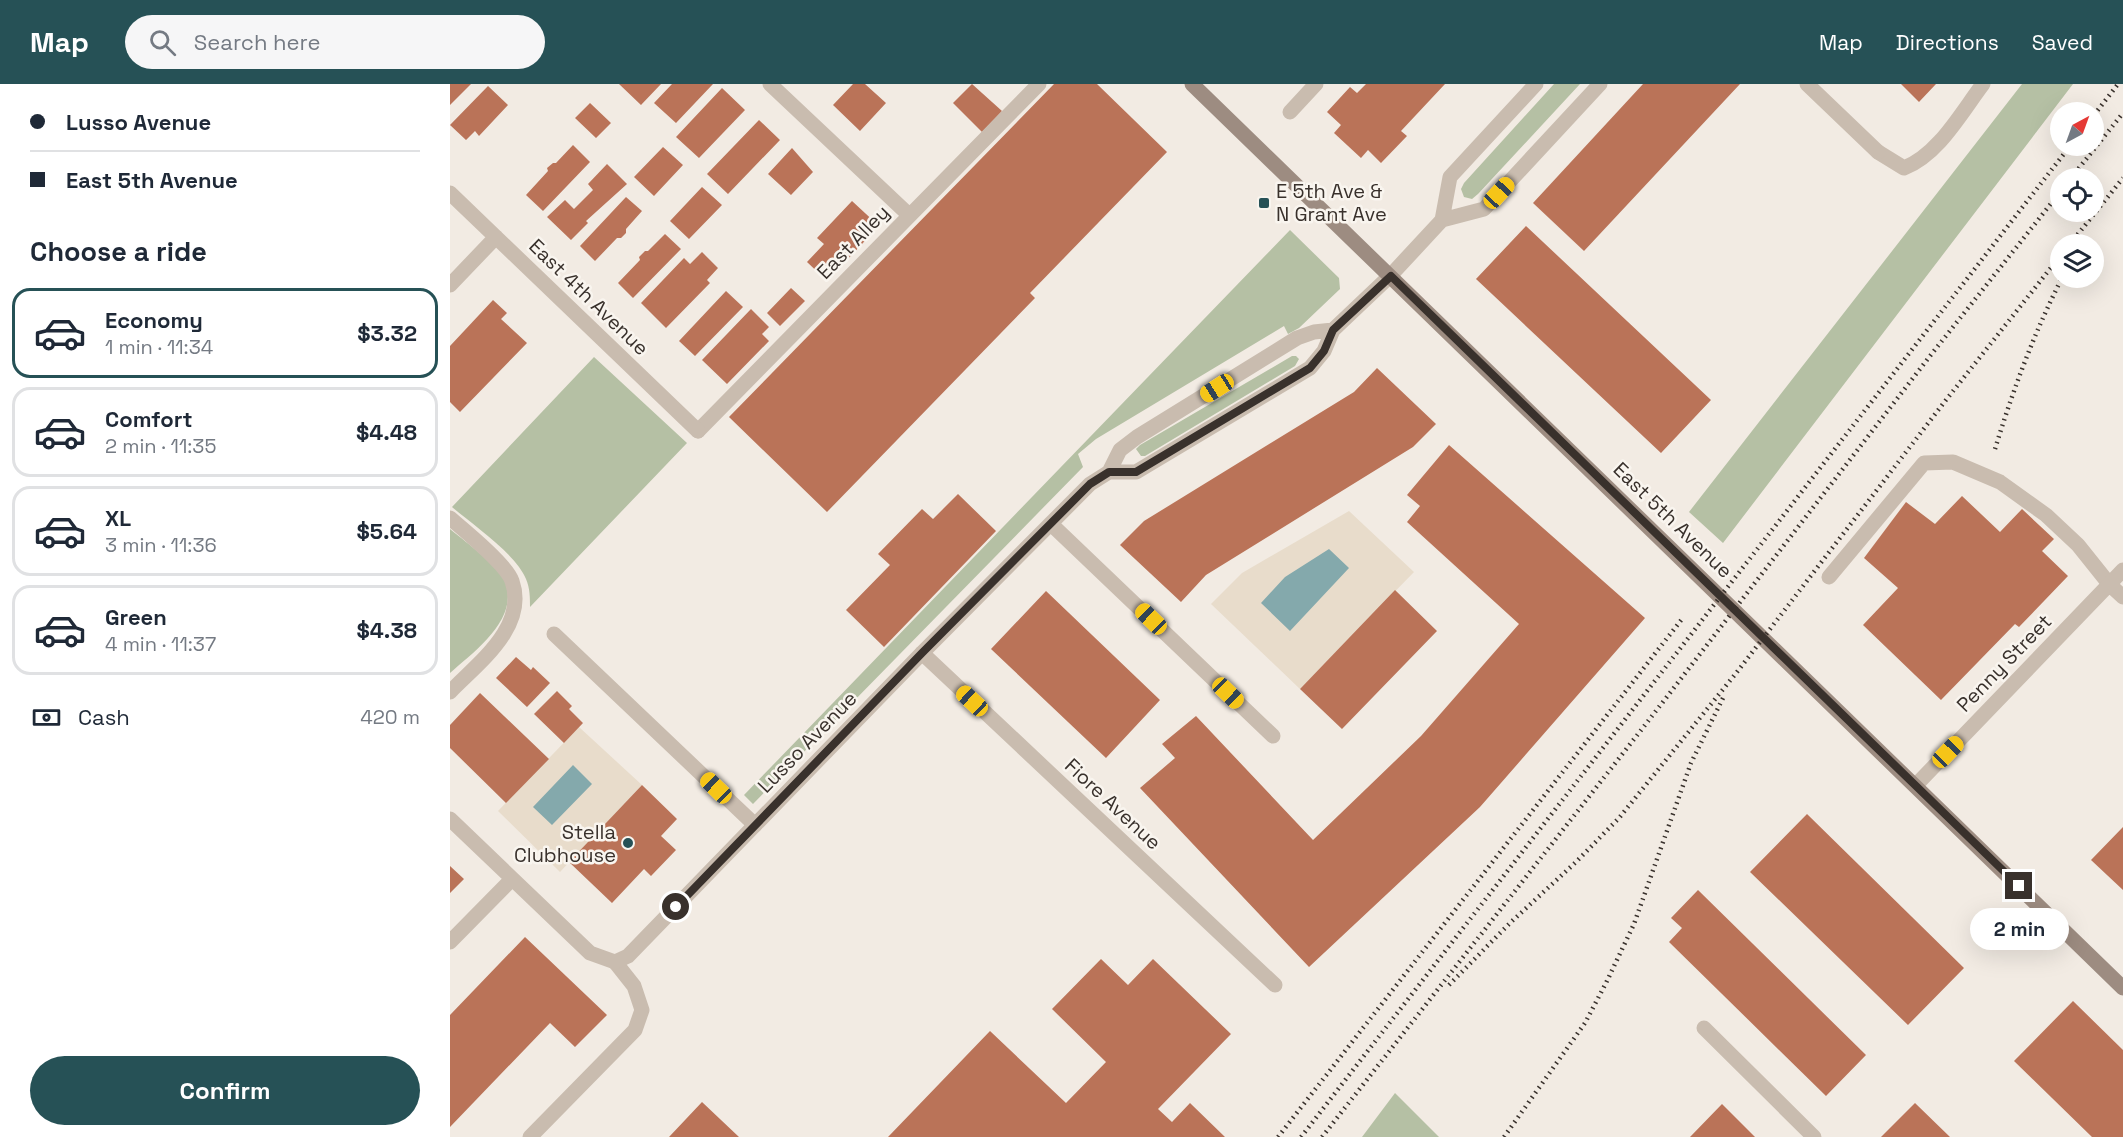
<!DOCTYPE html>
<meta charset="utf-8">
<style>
body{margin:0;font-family:"Space Grotesk",sans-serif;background:#f6f6f7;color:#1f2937;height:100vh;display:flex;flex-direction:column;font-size:22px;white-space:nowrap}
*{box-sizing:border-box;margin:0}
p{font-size:20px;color:#747a83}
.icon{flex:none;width:33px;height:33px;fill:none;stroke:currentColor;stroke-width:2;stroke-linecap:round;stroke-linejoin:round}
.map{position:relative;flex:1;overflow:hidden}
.drawer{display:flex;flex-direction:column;background:#fff;width:450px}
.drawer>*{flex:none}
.guide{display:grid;align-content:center;height:132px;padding:0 30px;background:#fff}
.needle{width:39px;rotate:41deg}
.buttons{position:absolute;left:1600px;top:18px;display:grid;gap:12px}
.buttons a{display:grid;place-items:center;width:54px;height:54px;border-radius:50%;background:#fff;box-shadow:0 6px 24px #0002;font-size:30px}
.end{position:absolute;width:27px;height:27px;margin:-14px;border:8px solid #39312c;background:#fff;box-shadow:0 0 0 3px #fff}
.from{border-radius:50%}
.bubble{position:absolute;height:42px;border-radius:21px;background:#fff;box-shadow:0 6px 24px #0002;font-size:20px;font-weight:700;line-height:42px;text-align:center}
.car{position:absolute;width:18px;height:36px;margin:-18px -9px;border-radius:8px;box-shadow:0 0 4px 2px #0007;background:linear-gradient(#f5c518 24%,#345 0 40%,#f5c518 0 76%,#345 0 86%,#f5c518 0)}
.guide b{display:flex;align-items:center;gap:21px;height:57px;font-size:22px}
.guide b+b{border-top:2px solid #e0e1e3}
.guide i{width:15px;height:15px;background:#1f2937}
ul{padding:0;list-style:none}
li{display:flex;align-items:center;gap:18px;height:90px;margin:0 12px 9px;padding:0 18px;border:3px solid #e0e1e3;border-radius:18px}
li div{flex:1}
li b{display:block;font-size:22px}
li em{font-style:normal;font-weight:700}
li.active{border-color:#265156}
li>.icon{width:54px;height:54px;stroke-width:1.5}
h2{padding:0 30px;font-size:27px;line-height:72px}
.pay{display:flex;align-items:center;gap:15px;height:66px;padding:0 30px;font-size:22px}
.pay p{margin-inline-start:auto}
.button{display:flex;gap:12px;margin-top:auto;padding:12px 30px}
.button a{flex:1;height:69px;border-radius:36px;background:#265156;color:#fff;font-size:24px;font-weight:700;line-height:69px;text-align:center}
header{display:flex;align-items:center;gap:36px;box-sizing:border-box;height:84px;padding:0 30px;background:#265156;color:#fff}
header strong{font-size:28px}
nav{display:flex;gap:33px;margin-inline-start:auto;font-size:21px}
.search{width:420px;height:54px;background:#f6f6f7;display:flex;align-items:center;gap:15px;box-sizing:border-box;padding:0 21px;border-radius:33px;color:#747a83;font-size:22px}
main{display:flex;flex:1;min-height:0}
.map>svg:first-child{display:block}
</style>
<header>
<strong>Map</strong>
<div class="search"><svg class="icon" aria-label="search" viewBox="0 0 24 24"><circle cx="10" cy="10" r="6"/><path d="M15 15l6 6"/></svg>Search here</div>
<nav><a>Map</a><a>Directions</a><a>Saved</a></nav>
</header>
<main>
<section class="drawer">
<div class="guide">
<b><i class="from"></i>Lusso Avenue</b>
<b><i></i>East 5th Avenue</b>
</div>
<h2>Choose a ride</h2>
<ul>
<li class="active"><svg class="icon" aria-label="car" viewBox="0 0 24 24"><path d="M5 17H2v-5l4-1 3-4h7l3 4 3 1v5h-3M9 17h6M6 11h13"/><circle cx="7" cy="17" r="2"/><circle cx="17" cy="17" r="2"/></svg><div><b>Economy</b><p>1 min · 11:34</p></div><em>$3.32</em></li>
<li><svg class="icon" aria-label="car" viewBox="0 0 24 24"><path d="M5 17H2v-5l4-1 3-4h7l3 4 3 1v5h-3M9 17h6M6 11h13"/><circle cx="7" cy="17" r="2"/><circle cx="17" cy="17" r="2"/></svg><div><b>Comfort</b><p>2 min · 11:35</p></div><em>$4.48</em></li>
<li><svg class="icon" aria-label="car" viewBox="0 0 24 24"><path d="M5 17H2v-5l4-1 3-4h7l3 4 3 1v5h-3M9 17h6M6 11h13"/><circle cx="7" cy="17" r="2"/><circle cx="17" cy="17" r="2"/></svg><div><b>XL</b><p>3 min · 11:36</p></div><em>$5.64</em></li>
<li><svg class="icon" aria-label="car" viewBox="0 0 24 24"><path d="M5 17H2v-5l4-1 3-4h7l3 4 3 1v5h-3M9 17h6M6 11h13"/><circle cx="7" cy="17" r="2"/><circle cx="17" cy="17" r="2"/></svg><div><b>Green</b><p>4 min · 11:37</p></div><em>$4.38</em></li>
</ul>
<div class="pay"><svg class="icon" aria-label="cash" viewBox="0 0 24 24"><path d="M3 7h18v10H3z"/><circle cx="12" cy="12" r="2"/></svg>Cash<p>420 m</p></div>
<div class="button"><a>Confirm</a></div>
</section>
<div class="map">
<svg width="1673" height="1053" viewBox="0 0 1673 1053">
<rect width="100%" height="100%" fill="#f2ebe3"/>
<path fill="#b5c0a4" d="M1104 0H1130L1028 110 1022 115 1014 113 1011 105 1014 99Z
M1572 0H1623L1273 459 1239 428Z
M840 146 889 194 890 205 849 244 838 250 834 242 646 355 628 370 633 383 303 720 294 711Z
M842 272H846L849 275 845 282 695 372H691L686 365 690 361Z
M144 273 237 359 80 523C80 514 80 504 76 495 66 470 23 441 2 423Z
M0 445C11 454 46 481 52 491 75 531 26 566 0 589Z
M945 1009 989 1053H912Z"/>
<path fill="#e8dccb" d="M899 427 964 488 850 605 761 520 792 489Z
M129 643 192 701 110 788 48 727Z"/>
<path fill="#84a9ac" d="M879 465 899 484 840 547 811 519 835 493Z
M123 681 142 700 102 741 83 723Z"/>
<path fill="#ba7358" d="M0 0H21L0 21Z
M169 0H211L191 21Z
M222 0H263L226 39 204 19Z
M403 0H415L436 19 410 47 383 21Z
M522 0 552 27 532 48 503 19Z
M604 0H647L717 68 580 209 585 214 377 428 279 333Z
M916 0H995L951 47 957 52 931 79 918 66 911 74 884 49 891 41 877 28 900 3 907 9Z
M1193 0H1290L1134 167 1083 119Z
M1451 0H1486L1469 18Z
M38 2 58 21 29 52 25 47 16 56 0 41Z
M272 4 295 26 249 74 226 53Z
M140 19 161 39 146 54 125 34Z
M309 36 330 56 278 110 257 90Z
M123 61 140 78 93 127 76 111 98 87 97 84 103 79H106Z
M213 63 233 81 204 112 184 93Z
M342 64 363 88 341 111 318 90Z
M157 80 177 100 136 137 138 139 121 156 97 133 115 116 124 125 143 106 138 100Z
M252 103 272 121 239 155 220 137Z
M176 113 192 127 176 145V149L171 154H167L145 177 130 162Z
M402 117 429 142 377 197 357 178 374 160 367 154Z
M1076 142 1261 316 1211 369 1026 195Z
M215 150 231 165 183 214 168 199 190 176 189 173 195 167H198Z
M252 168 268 184 257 196 260 199 216 244 191 219 234 174 240 180Z
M341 204 355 217 330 242 317 229Z
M276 207 293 223 245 272 229 257Z
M43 216 57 229 51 235 77 259 10 328 0 318V262Z
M301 225 319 243 312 250 319 257 277 300 252 276Z
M927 284 986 340 963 363 756 491 731 518 670 461 694 437 904 308Z
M999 361 1195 534 1030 723 859 883 690 704 725 674 712 660 746 632 863 756 971 652 1069 540 957 438 970 422 957 411Z
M508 410 546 447 434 563 396 526 440 481 428 470 472 425 483 435Z
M1512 412 1550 448 1572 425 1604 455 1592 467 1618 492 1569 543 1565 540 1491 616 1413 541 1448 504 1414 474 1456 418 1485 440Z
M945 506 987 547 892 645 850 605Z
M596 507 710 616 656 674 541 565Z
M66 573 81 586 83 583 100 599 77 623 46 594Z
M107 607 122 622 119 625 133 639 114 659 84 630Z
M30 609 99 675 56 719 0 664V641Z
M192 701 227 735 211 752 226 766 201 792 194 785 162 819 119 778Z
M1357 730 1514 884 1458 941 1300 788Z
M1673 743V806L1641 776Z
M0 782 14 795 0 809Z
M1248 806 1416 971 1376 1012 1219 858 1232 844 1221 834Z
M75 853 157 931 125 963 100 939 0 1043V931Z
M651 875 678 901 703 875 781 950 708 1025 722 1038 740 1019 775 1053H438L540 947 616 1019 656 978 602 925Z
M1623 917 1673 966V1053H1642L1564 977Z
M252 1018 289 1053H219Z
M1465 1019 1500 1053H1431Z
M1272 1020 1305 1053H1240Z"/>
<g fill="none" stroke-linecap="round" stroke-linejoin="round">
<path stroke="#c9bcaf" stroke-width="15" d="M320 0 459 131
M840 28 866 0
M1428 68 1454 84C1488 71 1511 29 1533 0
M248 347 589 0
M0 434C14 446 57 481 62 497 78 543 28 579 0 608
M601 440 823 652
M1379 493 1474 379 1503 378 1550 398 1596 431 1628 461 1660 501
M104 550 305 741
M472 569 825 901
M1254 944 1364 1053
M80 1053 185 946 192 926 184 902 165 878"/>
<path stroke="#c9bcaf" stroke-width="15" d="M1357 0 1428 68
M0 109 248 347
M992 136 1000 93 1086 0
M0 201 46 153
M659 388 670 366 687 353 847 254 864 248 883 246
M1660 501 1673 513
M1466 701 1673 486
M0 735 140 869 165 878 178 872 472 569 640 400 659 388H686L860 284 874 267 883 246 941 191 992 136 1034 125 1150 0
M0 858 62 795"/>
<path stroke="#9d8c81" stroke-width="15" d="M742 0 1673 904"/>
<path stroke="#39312c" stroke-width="4.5" stroke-dasharray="1.5 4.5" stroke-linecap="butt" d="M1644 31 1668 0
M1621 94 1673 29
M1620 160 1673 94
M1545 365C1563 306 1584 249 1612 194
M999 901 1060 839 1126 778 1169 734 1287 588 1496 316 1611 171
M828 1053 1232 535
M851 1053 1620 62
M872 1053 1192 645 1480 272 1611 107
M1054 1053 1135 939 1156 899 1184 840 1241 679 1274 612"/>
</g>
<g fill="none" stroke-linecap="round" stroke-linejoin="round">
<path stroke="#39312c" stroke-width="8" d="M226 823 472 569 640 400 659 388H686L860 284 874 267 883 246 941 192 1569 802"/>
</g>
<g fill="#265156" stroke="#f9f5ef" stroke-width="2">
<rect x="808" y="113" width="12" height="12" rx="3"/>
<circle cx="178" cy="759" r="6"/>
</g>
<g text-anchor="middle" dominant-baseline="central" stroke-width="5" stroke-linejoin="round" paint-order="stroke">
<g font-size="20" fill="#39312c" stroke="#f9f5ef" text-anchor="start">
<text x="826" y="107">E 5th Ave &amp;<tspan x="826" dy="23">N Grant Ave</tspan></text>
<text x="166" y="748" text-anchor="end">Stella<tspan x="166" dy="23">Clubhouse</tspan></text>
</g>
<g font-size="20" fill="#39312c" stroke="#f9f5ef">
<text transform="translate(403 158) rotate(-46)">East Alley</text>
<text transform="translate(139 213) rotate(44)">East 4th Avenue</text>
<text transform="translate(1223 436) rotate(44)">East 5th Avenue</text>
<text transform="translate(1554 579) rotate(-46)">Penny Street</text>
<text transform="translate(357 658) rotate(-46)">Lusso Avenue</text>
<text transform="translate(663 720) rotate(43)">Fiore Avenue</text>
</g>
</g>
</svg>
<div class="buttons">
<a><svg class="needle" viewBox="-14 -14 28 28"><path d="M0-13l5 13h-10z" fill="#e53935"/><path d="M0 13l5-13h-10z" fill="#747a83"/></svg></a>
<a><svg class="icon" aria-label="locate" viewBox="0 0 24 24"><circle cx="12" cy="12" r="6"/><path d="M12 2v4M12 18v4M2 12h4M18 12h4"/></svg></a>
<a><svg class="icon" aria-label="layers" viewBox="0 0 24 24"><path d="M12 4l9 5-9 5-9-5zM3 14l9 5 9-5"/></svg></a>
</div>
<i class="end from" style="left:226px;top:823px"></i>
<i class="end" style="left:1569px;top:802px"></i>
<div class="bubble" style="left:1520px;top:824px;width:99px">2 min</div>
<i class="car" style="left:1049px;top:109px;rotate:43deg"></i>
<i class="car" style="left:767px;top:304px;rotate:238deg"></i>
<i class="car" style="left:701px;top:535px;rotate:314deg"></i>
<i class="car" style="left:778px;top:609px;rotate:134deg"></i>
<i class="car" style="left:522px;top:617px;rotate:313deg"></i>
<i class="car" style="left:1498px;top:668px;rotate:44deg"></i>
<i class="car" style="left:266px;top:704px;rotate:314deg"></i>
</div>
</main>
